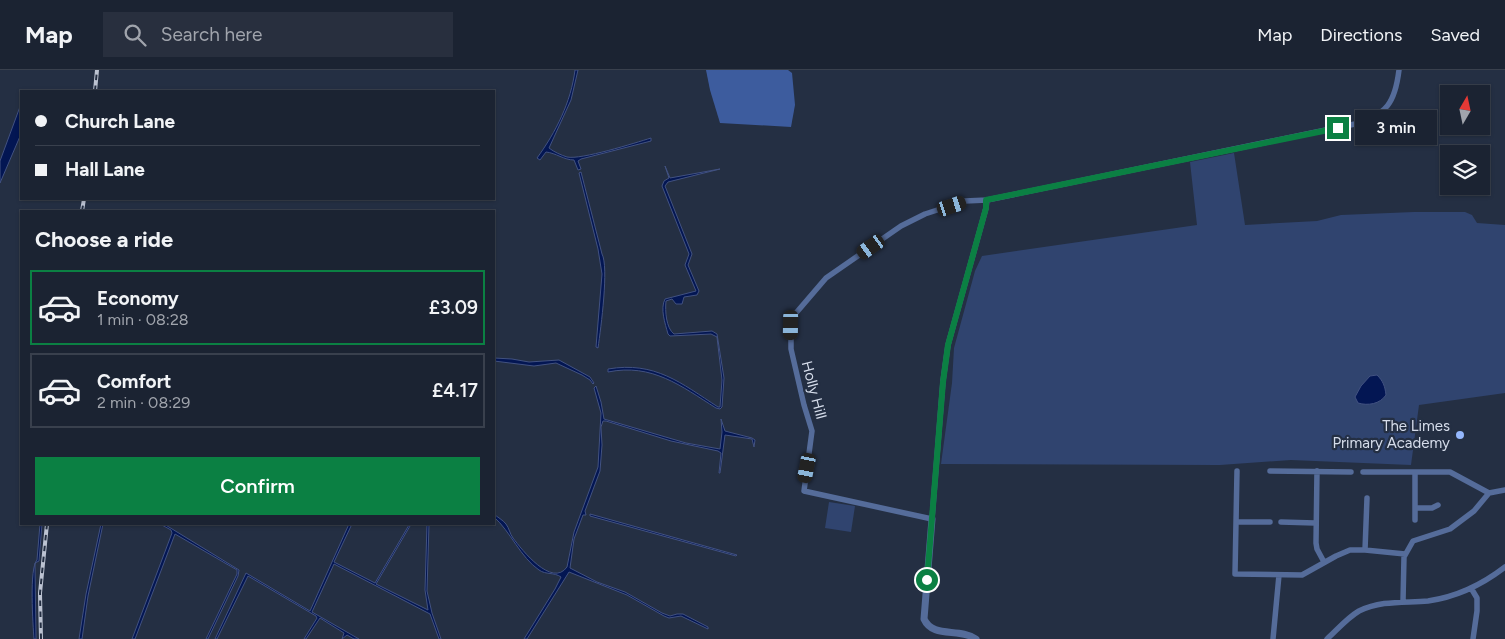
<!DOCTYPE html>
<meta charset="utf-8">
<style>
body{margin:0;font-family:Figtree,sans-serif;background:#282f3e;color:#f1f3f6;height:100vh;display:flex;flex-direction:column;font-size:19px;white-space:nowrap}
*{box-sizing:border-box;margin:0}
p{font-size:16px;color:#a0a4ac}
.icon{flex:none;width:28px;height:28px;fill:none;stroke:currentColor;stroke-width:2;stroke-linecap:round;stroke-linejoin:round}
.map{position:relative;flex:1;overflow:hidden}
.sheet{position:absolute;left:20px;top:140px;width:475px;height:315px;display:flex;flex-direction:column;background:#1b2332;border-radius:0px;box-shadow:0 1px 4px #0004,0 0 0 1px #39404d}
.sheet>*{flex:none}
.hud{position:absolute;left:20px;top:20px;width:475px;height:110px;border-radius:0px;box-shadow:0 1px 4px #0004,0 0 0 1px #39404d;display:grid;align-content:center;height:110px;padding:0 15px;background:#1b2332}
.needle{width:32px;rotate:9deg}
.fabs{position:absolute;left:1440px;top:15px;display:grid;gap:10px}
.fabs a{display:grid;place-items:center;width:50px;height:50px;border-radius:0px;background:#1b2332;box-shadow:0 1px 4px #0004,0 0 0 1px #39404d;font-size:25px}
.end{position:absolute;width:22px;height:22px;margin:-11px;border:6px solid #0b8043;background:#fff;box-shadow:0 0 0 2px #fff}
.from{border-radius:50%}
.bubble{position:absolute;height:35px;border-radius:0px;background:#1b2332;box-shadow:0 1px 4px #0004,0 0 0 1px #39404d;font-size:16px;font-weight:600;line-height:35px;text-align:center}
.car{position:absolute;width:15px;height:30px;margin:-15px -8px;border-radius:6px;box-shadow:0 0 4px 1px #0007;background:linear-gradient(#222 24%,#8ab4d8 0 40%,#222 0 76%,#8ab4d8 0 86%,#222 0)}
.hud b{display:flex;align-items:center;gap:18px;height:48px;font-size:19px}
.hud b+b{border-top:1px solid #39404d}
.hud i{width:12px;height:12px;background:#f1f3f6}
ul{padding:0;list-style:none}
li{display:flex;align-items:center;gap:15px;height:75px;margin:0 10px 8px;padding:0 5px;border:2px solid #39404d;border-radius:0px}
li div{flex:1}
li b{display:block;font-size:19px}
li em{font-style:normal;font-weight:600}
li.on{border-color:#0b8043}
li>.icon{width:45px;height:45px;stroke-width:1.5}
h2{padding:0 15px;font-size:22px;line-height:60px}
.cta{display:flex;gap:10px;margin-top:auto;padding:10px 15px}
.cta a{flex:1;height:58px;border-radius:0px;background:#0b8043;color:#fff;font-size:20px;font-weight:600;line-height:58px;text-align:center}
header{display:flex;align-items:center;gap:30px;box-sizing:border-box;height:70px;padding:0 25px;background:#1b2332;border-bottom:1px solid #39404d}
header strong{font-size:24px}
nav{display:flex;gap:28px;margin-inline-start:auto;font-size:18px}
.search{width:350px;height:45px;background:#282f3e;display:flex;align-items:center;gap:12px;box-sizing:border-box;padding:0 18px;border-radius:0px;color:#a0a4ac;font-size:19px}
.map>svg:first-child{display:block}
</style>
<header>
<strong>Map</strong>
<div class="search"><svg class="icon" aria-label="search" viewBox="0 0 24 24"><circle cx="10" cy="10" r="6"/><path d="M15 15l6 6"/></svg>Search here</div>
<nav><a>Map</a><a>Directions</a><a>Saved</a></nav>
</header>
<div class="map">
<svg width="1505" height="569" viewBox="0 0 1505 569">
<rect width="100%" height="100%" fill="#242f43"/>
<path fill="#30446f" d="M1234 83 1245 155 1317 151 1341 145 1414 142H1465L1472 145 1477 153 1505 155V323L1419 335 1411 395 1291 390 1220 395 941 394 952 313 954 278 975 201 982 186 1197 155 1190 92Z
M829 432 855 436 851 462 825 458Z"/>
<path fill="#3d5c9e" d="M706 0H788L792 3 795 35 791 57 720 53 710 20Z"/>
<path fill="#031653" stroke="#425281" d="M575 0H578L571 30 549 78C554 82 561 85 567 87 581 90 635 73 651 68V71L581 89 578 91 581 99 578 100 574 90C564 90 556 83 546 82L540 90 537 88C556 62 571 32 575 0Z
M21 34V64L0 113V91Z
M665 96 670 108 720 99 668 112 665 116 692 184 688 195 699 221 697 225 684 227 682 234H676L672 229 666 231C665 241 666 258 674 264L712 261 717 264 724 308 722 337 720 339 716 338C681 316 652 293 608 302V299C655 291 681 313 718 337H720L722 310 717 267 711 264 670 266 668 264C665 253 660 239 665 229L696 221 685 195 689 184 662 116 664 111 669 108Z
M581 102 602 184C609 197 601 257 598 278L596 277 602 204 598 179 579 103Z
M494 288 512 289 529 292 559 290 590 307 594 313 593 314 590 310 582 305 556 293 534 296 494 291Z
M1377 305C1383 311 1385 316 1386 325 1380 334 1368 336 1358 333L1355 327 1361 316 1370 306Z
M596 316 601 332 604 349 686 373 720 379 722 362 721 349 725 361 752 368 755 370 754 377 752 369 725 365 720 403H719L721 383 718 381 671 371 606 351H603L601 357 602 375 600 401 585 441 586 445H583L574 469 570 498 597 512 625 522 662 543 670 546 677 544H683L708 557V559L681 546 669 548 664 546 627 525 569 502 527 569H524L555 519 561 507C554 502 546 505 539 500 521 488 510 461 494 447V444C497 447 503 450 506 454 509 458 510 464 513 468 522 480 552 518 567 497L574 462 598 397 601 343 594 318Z
M590 444 737 485 736 486 590 446Z
M40 454H42L39 491 35 493V496L36 569H34C33 555 29 498 37 490Z
M101 454H103L88 526 82 569H79L86 524Z
M160 454H164L239 500 238 506 208 569H206L237 504V500L175 464 135 569H132L172 463 171 460Z
M349 454H352L334 492 375 513 409 455 410 456 376 514 428 540 425 520 427 454H429L427 521 432 543 441 569H439L430 544 334 494 312 542 359 569H354L347 565 342 569 344 563 320 548 306 569H304L317 548 316 546 248 506 217 569H215L246 503 310 541Z"/>
<g fill="none" stroke-linecap="round" stroke-linejoin="round">
<path stroke="#556c9a" stroke-width="5.5" d="M987 130 986 138 948 275 943 311 932 449 804 421 812 361 804 335 791 279V253L796 243 826 208 901 156 925 144 965 131 987 130 1355 54C1387 44 1395 33 1399 0
M1237 401 1235 504 1302 505 1336 486 1350 480H1365L1405 484
M1270 401 1351 402
M1317 401 1316 473 1317 479 1324 492
M1363 402H1450L1489 423
M1415 438H1432L1438 435
M1415 450V403
M1236 452H1270
M1281 452 1315 453
M1365 480 1367 428
M1471 518 1477 528V541L1473 569
M1403 531 1404 487 1413 471 1450 459 1474 441 1489 423 1505 420
M1273 569 1279 505
M1327 569C1337 560 1347 548 1359 541 1382 530 1404 533 1428 531 1456 527 1483 514 1505 497"/>
<path stroke="#556c9a" stroke-width="7" d="M932 449 924 549C933 569 959 557 976 569"/>
<g stroke="#bcc3d2" stroke-width="4">
<path id="rail" d="M95 21 97 0
M82 141 84 129
M41 569 40 523 47 454"/>
</g>
<use href="#rail" stroke="#242f43" stroke-width="2" stroke-dasharray="5.5" stroke-linecap="butt"/>
</g>
<g fill="none" stroke-linecap="round" stroke-linejoin="round">
<path stroke="#0b8043" stroke-width="6" d="M927 510 943 312 948 275 986 138V130L1338 58"/>
</g>
<circle fill="#94b7fd" stroke="#242f43" stroke-width="2" cx="1460" cy="365" r="5"/>
<g text-anchor="middle" dominant-baseline="central" stroke-width="4.5" stroke-linejoin="round" paint-order="stroke">
<g font-size="15" fill="#d6ddeb" stroke="#242f43">
<text transform="translate(814 320) rotate(75)">Holly Hill</text>
</g>
<g font-size="15" fill="#d6ddeb" stroke="#242f43" text-anchor="end">
<text x="1450" y="356">The Limes<tspan x="1450" dy="17">Primary Academy</tspan></text>
</g>
</g>
</svg>
<div class="fabs">
<a><svg class="needle" viewBox="-14 -14 28 28"><path d="M0-13l5 13h-10z" fill="#e53935"/><path d="M0 13l5-13h-10z" fill="#a0a4ac"/></svg></a>
<a><svg class="icon" aria-label="layers" viewBox="0 0 24 24"><path d="M12 4l9 5-9 5-9-5zM3 14l9 5 9-5"/></svg></a>
</div>
<i class="end from" style="left:927px;top:510px"></i>
<i class="end" style="left:1338px;top:58px"></i>
<div class="bubble" style="left:1355px;top:40px;width:82px">3 min</div>
<i class="car" style="left:952px;top:136px;rotate:72deg"></i>
<i class="car" style="left:871px;top:177px;rotate:235deg"></i>
<i class="car" style="left:791px;top:255px;rotate:181deg"></i>
<i class="car" style="left:807px;top:398px;rotate:191deg"></i>
<div class="hud">
<b><i class="from"></i>Church Lane</b>
<b><i></i>Hall Lane</b>
</div>
<section class="sheet">
<h2>Choose a ride</h2>
<ul>
<li class="on"><svg class="icon" aria-label="car" viewBox="0 0 24 24"><path d="M5 17H2v-5l4-1 3-4h7l3 4 3 1v5h-3M9 17h6M6 11h13"/><circle cx="7" cy="17" r="2"/><circle cx="17" cy="17" r="2"/></svg><div><b>Economy</b><p>1 min · 08:28</p></div><em>£3.09</em></li>
<li><svg class="icon" aria-label="car" viewBox="0 0 24 24"><path d="M5 17H2v-5l4-1 3-4h7l3 4 3 1v5h-3M9 17h6M6 11h13"/><circle cx="7" cy="17" r="2"/><circle cx="17" cy="17" r="2"/></svg><div><b>Comfort</b><p>2 min · 08:29</p></div><em>£4.17</em></li>
</ul>
<div class="cta"><a>Confirm</a></div>
</section>
</div>
